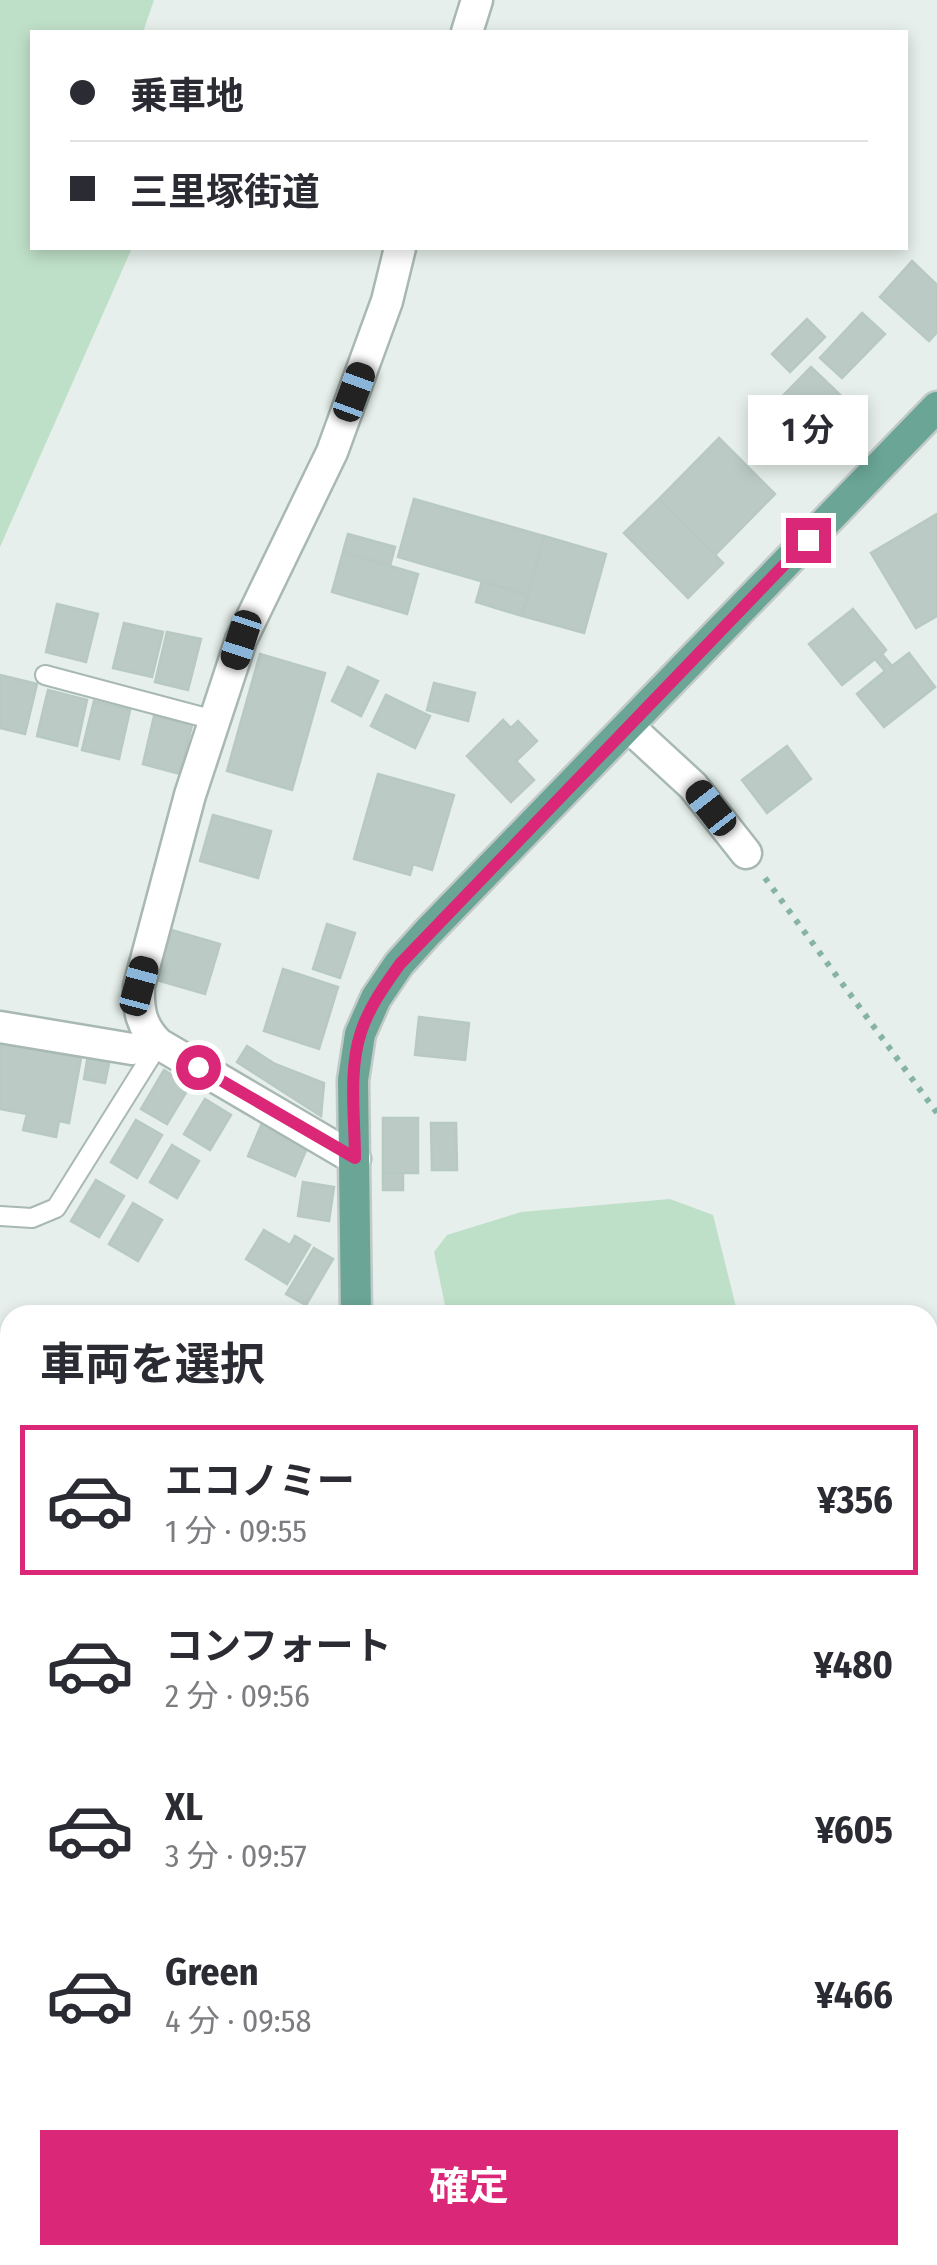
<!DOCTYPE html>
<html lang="ja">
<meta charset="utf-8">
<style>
body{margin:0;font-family:"Fira Sans Condensed","Noto Sans JP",sans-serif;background:#f7f7f7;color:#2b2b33;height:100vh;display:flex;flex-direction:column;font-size:38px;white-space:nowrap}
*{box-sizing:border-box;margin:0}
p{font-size:32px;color:#7c7c81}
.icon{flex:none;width:55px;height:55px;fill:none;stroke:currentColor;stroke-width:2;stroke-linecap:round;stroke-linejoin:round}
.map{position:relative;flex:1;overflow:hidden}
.drawer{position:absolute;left:0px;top:1305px;width:938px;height:960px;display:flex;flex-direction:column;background:#fff;border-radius:30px 30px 0 0;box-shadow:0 5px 15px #0003}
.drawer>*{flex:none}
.top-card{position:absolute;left:30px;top:30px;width:878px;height:220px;border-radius:0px;box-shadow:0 5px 15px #0003;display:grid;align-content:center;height:220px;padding:0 40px;background:#fff}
.end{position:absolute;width:45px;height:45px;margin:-22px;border:12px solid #db2777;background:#fff;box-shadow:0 0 0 5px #fff}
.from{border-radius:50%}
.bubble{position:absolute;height:70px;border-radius:0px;background:#fff;box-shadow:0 5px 15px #0003;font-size:32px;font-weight:700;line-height:70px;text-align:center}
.car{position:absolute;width:30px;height:60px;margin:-30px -15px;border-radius:12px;box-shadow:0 0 8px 2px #0007;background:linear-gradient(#222 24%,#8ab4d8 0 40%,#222 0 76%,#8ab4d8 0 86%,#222 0)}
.top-card b{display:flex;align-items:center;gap:35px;height:95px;font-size:38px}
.top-card b+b{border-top:2px solid #e1e1e2}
.top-card i{width:25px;height:25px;background:#2b2b33}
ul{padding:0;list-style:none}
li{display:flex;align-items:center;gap:30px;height:150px;margin:0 20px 15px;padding:0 20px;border:5px solid transparent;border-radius:0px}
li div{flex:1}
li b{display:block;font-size:38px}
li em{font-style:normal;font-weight:700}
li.selected{border-color:#db2777}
li>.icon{width:90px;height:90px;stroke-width:1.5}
h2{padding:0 40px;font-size:45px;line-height:120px}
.primary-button{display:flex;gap:20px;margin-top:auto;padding:20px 40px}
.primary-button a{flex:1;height:115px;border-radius:0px;background:#db2777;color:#fff;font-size:40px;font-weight:700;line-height:115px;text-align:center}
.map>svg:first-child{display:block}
</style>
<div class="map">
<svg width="937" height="2265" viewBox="0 0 937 2265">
<rect width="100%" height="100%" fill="#e6efeb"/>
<path fill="#d4dfda" d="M10 1774V2255H438L440 2265H0V1775Z"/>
<path fill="#bfe0c8" d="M0 0H154L143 32H32V248H132L0 547Z
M670 1199 713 1215 738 1315H447L434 1252 447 1235 521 1212Z"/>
<path fill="#bbcac4" stroke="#b8c9c2" stroke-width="2.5" d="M912 261 937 285V332L929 341 880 297Z
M862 313 885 334 842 378 820 358Z
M807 319 825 337 790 372 772 354Z
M811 367 857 411 826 444 810 430 803 437 772 407Z
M719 438 775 494 715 555 659 499Z
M414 499 544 536 528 595 398 557Z
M659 499 723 563 688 598 624 533Z
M937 514V616L916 628 871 553Z
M348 534 395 547 390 566 343 552Z
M544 536 606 554 584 633 522 616Z
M343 552 418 574 407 614 332 592Z
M482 581 528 595 522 616 476 602Z
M57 604 98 614 86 662 46 652Z
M853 609 886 650 882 654 892 666 909 653 935 687 884 727 857 694 885 671 875 659 842 685 809 644Z
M124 623 163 632 152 677 113 668Z
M167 632 201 639 188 690 155 682Z
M260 654 325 673 292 790 227 771Z
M348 667 378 681 361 716 332 701Z
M0 675 37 684 25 734 0 728Z
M434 683 475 693 468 721 427 710Z
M48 690 87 700 77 746 37 736Z
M386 695 430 716 415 748 371 726Z
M94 701 130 710 119 759 82 750Z
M154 716 192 725 180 774 143 764Z
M503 720 511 728 518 721 537 741 516 761 534 780 511 802 467 756Z
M787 746 811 779 767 813 742 780Z
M378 774 454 795 432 870 413 864 410 875 354 859Z
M213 815 271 831 258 878 200 861Z
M327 924 355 933 340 978 313 969Z
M168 929 220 944 205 994 153 979Z
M283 969 338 987 319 1049 264 1031Z
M419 1017 469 1023 465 1060 415 1055Z
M0 1042 81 1058 69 1123 59 1121 56 1137 23 1130 27 1114 0 1109Z
M247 1046 275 1064 324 1083 321 1116 237 1062Z
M89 1049 111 1053 105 1083 84 1079Z
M164 1070 190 1086 167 1124 141 1109Z
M205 1099 231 1115 210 1150 184 1134Z
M383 1118H418V1173H383Z
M136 1120 162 1135 137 1178 111 1162Z
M263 1121 310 1141 295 1176 248 1156Z
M431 1123H456L457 1170H432Z
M172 1145 199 1161 177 1198 150 1182Z
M383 1173H403V1190H383Z
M96 1180 124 1196 99 1237 71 1221Z
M303 1182 334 1187 329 1221 298 1216Z
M133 1203 162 1220 138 1261 109 1244Z
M264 1230 290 1245 295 1236 310 1245 287 1284 246 1259Z
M314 1248 333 1259 306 1305 286 1294Z
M10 1790V1946L0 1947V1791Z
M232 2255H400V2265H233Z"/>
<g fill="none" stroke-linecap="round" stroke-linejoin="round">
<g stroke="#a8b8b2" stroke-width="22">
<path id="service" d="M45 675 214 720
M0 1216 32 1218 56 1208 158 1045
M0 1764 10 1763"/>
</g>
<g stroke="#a8b8b2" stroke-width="35">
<path id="minor" d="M467 32 477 0
M629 727 693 786 746 853
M0 1027 132 1049 159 1044
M355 1159 159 1044C141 1027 138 1010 139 986L190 795 241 640 332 452 387 301 400 248
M928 2050 937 2047"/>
</g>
<g stroke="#c2cac8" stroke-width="35">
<path id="primary" d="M356 1315 353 1080 360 1034 376 998 399 964 427 933 937 407
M469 2255 470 2265"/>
</g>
<path stroke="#86b3a5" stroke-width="6" stroke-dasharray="5 8" stroke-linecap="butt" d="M765 878 937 1113"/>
<use href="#service" stroke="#fff" stroke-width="18"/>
<use href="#minor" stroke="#fff" stroke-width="30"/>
<use href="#primary" stroke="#6aa596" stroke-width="30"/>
</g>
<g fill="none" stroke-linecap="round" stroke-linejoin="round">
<path stroke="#db2777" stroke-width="12" d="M198 1067 355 1158C355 1118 348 1071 361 1032 369 1007 385 985 400 964L808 540"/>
</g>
</svg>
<i class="end from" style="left:198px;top:1067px"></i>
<i class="end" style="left:808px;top:540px"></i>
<div class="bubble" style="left:748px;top:395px;width:120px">1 分</div>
<i class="car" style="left:354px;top:392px;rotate:20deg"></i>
<i class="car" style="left:241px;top:640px;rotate:198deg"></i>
<i class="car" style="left:711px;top:808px;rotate:322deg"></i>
<i class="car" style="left:139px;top:986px;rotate:15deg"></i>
<div class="top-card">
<b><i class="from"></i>乗車地</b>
<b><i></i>三里塚街道</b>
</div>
<section class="drawer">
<h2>車両を選択</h2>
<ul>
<li class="selected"><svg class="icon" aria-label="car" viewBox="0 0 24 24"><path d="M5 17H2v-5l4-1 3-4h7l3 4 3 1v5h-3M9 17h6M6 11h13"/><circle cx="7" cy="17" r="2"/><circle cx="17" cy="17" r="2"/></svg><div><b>エコノミー</b><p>1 分 · 09:55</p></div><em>¥356</em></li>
<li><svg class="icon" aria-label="car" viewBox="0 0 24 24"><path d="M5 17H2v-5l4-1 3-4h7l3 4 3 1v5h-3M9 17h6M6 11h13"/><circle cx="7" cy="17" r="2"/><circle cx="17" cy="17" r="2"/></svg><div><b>コンフォート</b><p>2 分 · 09:56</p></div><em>¥480</em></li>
<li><svg class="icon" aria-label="car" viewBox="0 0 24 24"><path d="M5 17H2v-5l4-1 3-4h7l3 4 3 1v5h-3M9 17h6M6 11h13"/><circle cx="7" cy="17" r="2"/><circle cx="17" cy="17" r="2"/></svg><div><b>XL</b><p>3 分 · 09:57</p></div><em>¥605</em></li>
<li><svg class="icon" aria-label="car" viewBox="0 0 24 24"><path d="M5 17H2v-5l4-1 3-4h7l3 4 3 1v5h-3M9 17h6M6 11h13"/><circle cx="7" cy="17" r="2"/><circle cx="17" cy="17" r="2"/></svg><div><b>Green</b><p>4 分 · 09:58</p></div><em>¥466</em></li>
</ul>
<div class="primary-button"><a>確定</a></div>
</section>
</div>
